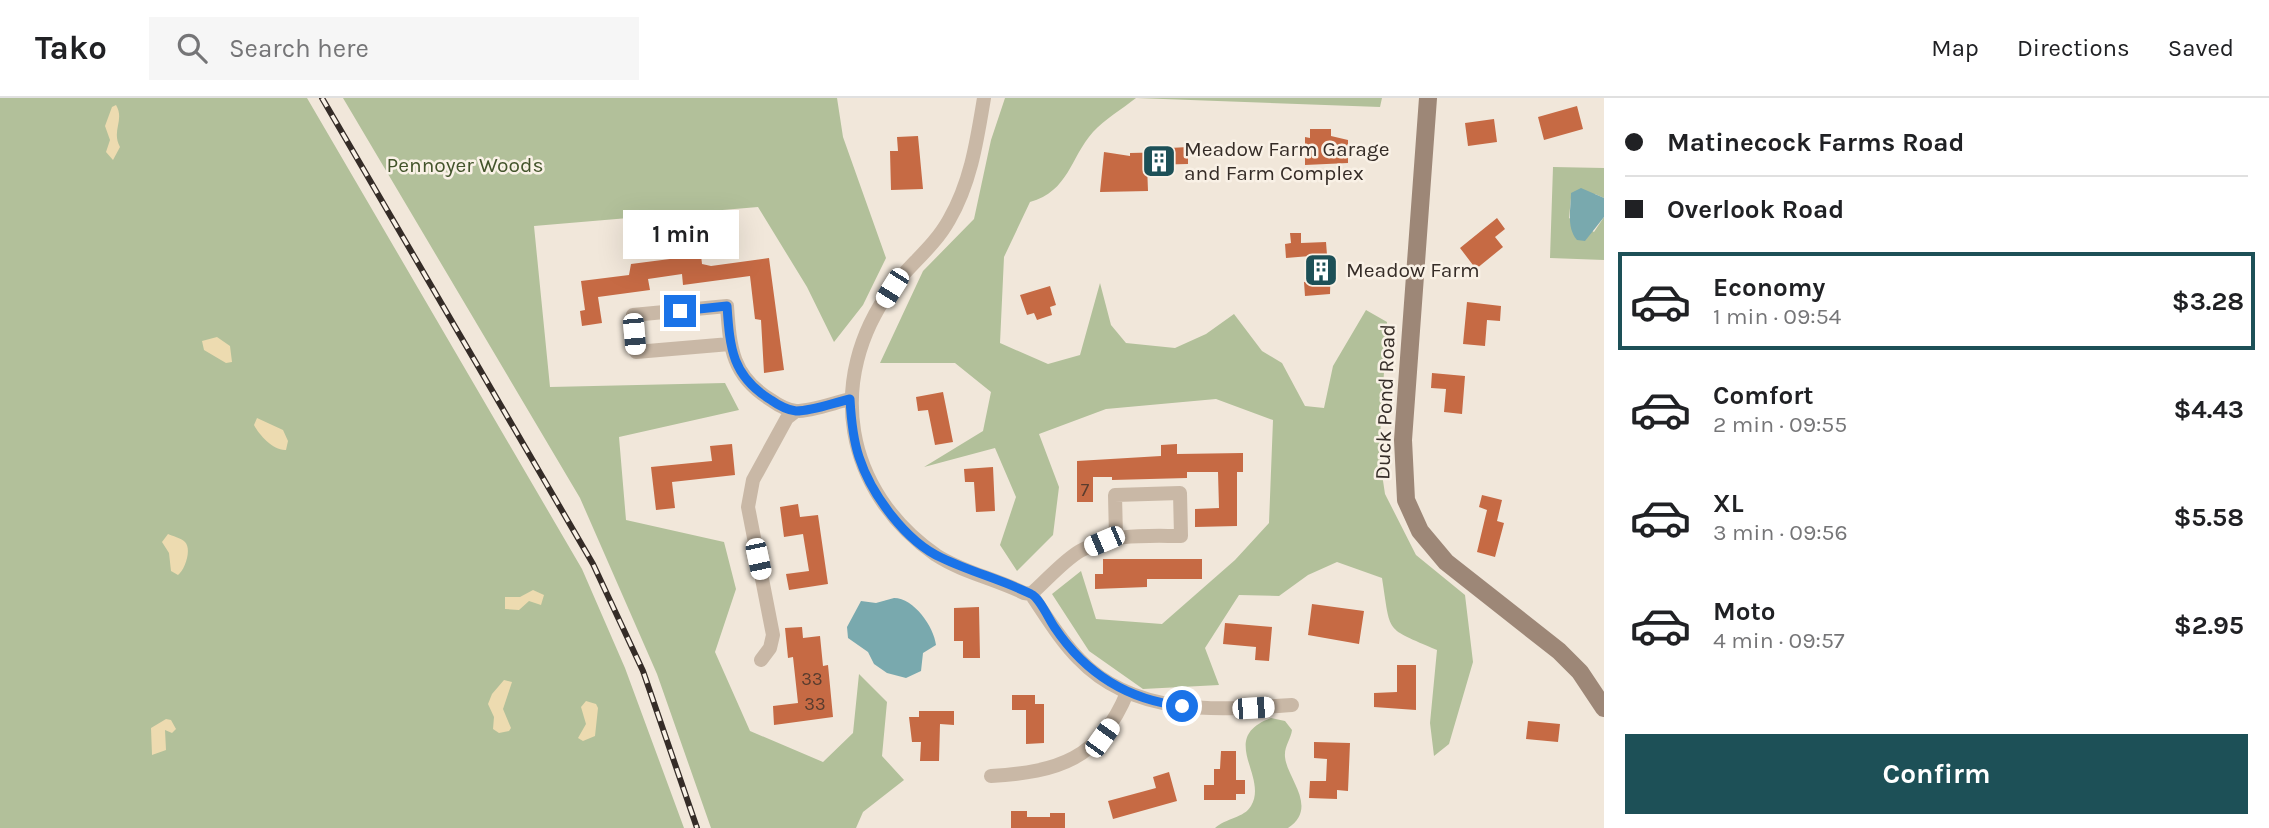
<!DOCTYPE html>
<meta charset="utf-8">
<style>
body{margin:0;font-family:Karla,sans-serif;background:#f6f6f6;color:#202124;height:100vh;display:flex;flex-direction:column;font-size:26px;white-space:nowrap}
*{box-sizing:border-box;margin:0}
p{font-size:23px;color:#757577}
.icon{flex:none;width:38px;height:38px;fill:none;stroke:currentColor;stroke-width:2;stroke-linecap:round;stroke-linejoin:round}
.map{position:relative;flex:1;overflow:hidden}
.side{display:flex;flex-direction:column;background:#fff;width:665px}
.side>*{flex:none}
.guide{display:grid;align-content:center;height:154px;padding:0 21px;background:#fff}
.end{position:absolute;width:32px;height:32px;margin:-16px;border:9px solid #1a73e8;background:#fff;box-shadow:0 0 0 4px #fff}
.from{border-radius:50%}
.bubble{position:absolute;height:49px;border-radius:0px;background:#fff;box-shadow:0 7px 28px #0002;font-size:23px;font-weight:700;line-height:49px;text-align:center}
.car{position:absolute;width:21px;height:42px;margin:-21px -10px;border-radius:9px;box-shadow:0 0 5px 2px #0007;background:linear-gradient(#fff 24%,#345 0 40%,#fff 0 76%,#345 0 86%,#fff 0)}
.guide b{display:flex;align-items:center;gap:24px;height:66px;font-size:26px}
.guide b+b{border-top:2px solid #e0e0e0}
.guide i{width:18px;height:18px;background:#202124}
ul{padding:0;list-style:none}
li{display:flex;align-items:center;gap:21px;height:98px;margin:0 14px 10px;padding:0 7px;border:4px solid transparent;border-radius:0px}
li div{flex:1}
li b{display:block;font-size:26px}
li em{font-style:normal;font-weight:700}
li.active{border-color:#1d5057}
li>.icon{width:63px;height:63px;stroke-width:1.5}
.button{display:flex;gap:14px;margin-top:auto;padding:14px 21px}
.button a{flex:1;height:80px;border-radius:0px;background:#1d5057;color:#fff;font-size:28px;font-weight:700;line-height:80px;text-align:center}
header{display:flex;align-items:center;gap:42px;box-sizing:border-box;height:98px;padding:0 35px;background:#fff;border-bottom:2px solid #e0e0e0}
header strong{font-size:33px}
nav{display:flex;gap:38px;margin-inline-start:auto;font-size:24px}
.search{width:490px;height:63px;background:#f6f6f6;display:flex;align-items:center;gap:18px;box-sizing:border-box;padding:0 24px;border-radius:0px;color:#757577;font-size:26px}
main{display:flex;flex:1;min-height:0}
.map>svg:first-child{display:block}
</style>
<header>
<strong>Tako</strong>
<div class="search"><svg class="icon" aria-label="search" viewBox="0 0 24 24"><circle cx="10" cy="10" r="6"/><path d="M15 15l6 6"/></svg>Search here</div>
<nav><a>Map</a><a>Directions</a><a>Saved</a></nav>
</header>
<main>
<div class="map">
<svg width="1604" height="730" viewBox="0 0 1604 730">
<rect width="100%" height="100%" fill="#f1e7da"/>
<path fill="#b2c09a" d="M0 0H307L582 471 625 570 684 730H0Z
M343 0H837L843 39 886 160 863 207 834 244 807 189 758 109 534 128 550 289 725 285 739 312 619 339 626 422 724 444 736 491 715 554 750 633 823 664 853 635 859 576 887 604 882 658 904 682 863 714 856 730H711L657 576 580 400Z
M1005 0H1382L1380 9 1136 0C1122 11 1105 21 1093 34 1070 60 1069 93 1030 104L1004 159 1000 245 1048 266 1080 257 1100 185 1111 227 1126 245 1175 250 1206 236 1234 216 1262 253 1282 265 1305 308 1324 310 1333 268 1366 212 1387 224 1379 356 1385 396 1416 457 1465 497 1473 564 1449 646 1434 658 1430 625 1437 552C1384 529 1391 537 1382 480L1337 464 1308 477 1279 498 1239 497 1205 550 1219 587 1143 591 1089 553 1052 496 1081 473 1096 521 1162 526 1235 462 1269 425 1273 322 1216 301 1106 311 1039 336 1059 389 1053 437 1017 473 1000 447 1016 399 995 350 924 369 983 333 991 294 955 265H880L923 173 974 121 991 42Z
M1553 69 1604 70V100L1595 96 1571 100 1569 120 1594 134 1604 119V162L1550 160Z
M1271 620 1285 623 1292 632C1291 641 1284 648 1285 659 1287 681 1319 709 1288 730H1215C1226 720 1244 720 1251 708 1269 678 1217 640 1271 620Z"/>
<path fill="#eddbb0" d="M116 7C125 22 111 33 120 49L113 62 106 54 110 42 105 28 112 9Z
M217 239 230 248 232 264 226 265 204 252 202 243Z
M257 320 283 332 288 343 286 352C274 353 259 337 254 327Z
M168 436C172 438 181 440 185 444 192 451 185 472 178 477L171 473 169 455 162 444Z
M533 492 544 497 541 507 529 503 519 512 505 511V499H520Z
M504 582 512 584 503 611 511 630 509 633 499 635 493 631 494 619 488 606 492 596Z
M586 603 596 606 598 610 595 638 583 643 578 640 586 626 581 609Z
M166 621 171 622 176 631 172 635 165 632 166 652 152 657 151 630Z"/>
<path fill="#79a9ae" d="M1581 90 1604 100V119L1585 143 1577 142C1566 129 1571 111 1571 95Z
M894 500C914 500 934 529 936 547L923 555 921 573 906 580 887 575 874 566 868 554 848 540 847 529 861 503 876 505Z"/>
<path fill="#c66a44" d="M1577 8 1583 31 1544 42 1538 19Z
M1494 21 1497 44 1468 48 1465 25Z
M1310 31H1331V38L1348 42V65L1305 67V39L1310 40Z
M918 38 923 91 891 92 890 53H898L897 39Z
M1188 49V66L1147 67 1148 93 1100 94 1104 54 1130 58V55L1170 54V50Z
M1497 120 1505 131 1495 139 1503 149 1476 171 1460 150Z
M1290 135H1301V145L1326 144 1327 157H1331L1330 196 1305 198 1304 184 1312 183 1310 158 1286 160 1285 146 1291 145Z
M701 157 702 166 711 168 769 160 784 272 764 275 761 222 755 221 750 178 683 187 682 176 648 181 650 192 598 199 602 225 582 228 580 213 585 212 581 183 629 177 631 166Z
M1050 188 1056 207 1050 209 1052 217 1037 222 1034 215 1027 217 1020 197Z
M1467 204 1501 208 1500 223 1487 222 1485 248 1463 246Z
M1432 275 1465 278 1462 316 1444 314 1446 291 1431 290Z
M943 294 953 344 935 347 928 312 918 313 916 299Z
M732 346 735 377 672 384 675 410 656 412 651 369 712 363 710 348Z
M1177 346V356L1243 355V374H1237V428L1195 429V411L1219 410 1218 374H1187V380L1112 382V379H1093V404H1077V363L1161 358V347Z
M993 369 995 413 976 414 974 384H965L964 371Z
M1482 397 1502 402 1497 423 1504 425 1495 459 1477 454 1487 412 1479 409Z
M798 406 800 419 818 417 828 486 789 492 786 476 809 473 803 436 784 439 780 409Z
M1103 461H1202V481H1147V489L1095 491V476H1103Z
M1312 506 1364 513 1359 546 1308 537Z
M979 509 980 560H963V543H954V510Z
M1225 525 1272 529 1269 563 1255 562 1256 549 1223 546Z
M802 529 803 540 820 538 823 568 828 567 833 619 774 627 773 608 798 605 793 559 788 560 785 530Z
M1397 567H1416V612L1374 609V595L1397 594Z
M1012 597H1035V606H1044V645L1026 646V612H1012Z
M919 613H954V627L940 626 939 663H920L921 644H912L909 619H919Z
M1528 623 1560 626 1558 644 1526 641Z
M1314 644 1350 645 1348 693 1337 692V701L1309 700 1310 683H1326L1327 661 1314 660Z
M1221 653H1236V682H1245V696H1236V702H1204V687H1214V671H1220Z
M1169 674 1177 703 1113 721 1108 703 1156 690 1153 679Z
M1011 713H1027V719H1050V715H1065V730H1011Z"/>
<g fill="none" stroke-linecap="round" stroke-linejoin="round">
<path stroke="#c9b8a6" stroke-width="14" d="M984 0C977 42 971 84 949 122 934 149 909 167 891 191 825 282 844 393 936 457 962 474 996 481 1024 495L1031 496C1046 518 1060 542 1079 561 1134 619 1219 612 1292 607
M730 246 636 254 633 217 727 208C730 251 732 278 771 302 778 307 787 312 796 313 812 313 833 305 850 301
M1031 496C1047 482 1063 463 1080 453 1111 435 1147 438 1181 438L1180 395 1115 397 1116 439
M761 562 770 550 773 537 748 409 753 382 787 320 796 313
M991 678C1058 674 1100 661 1127 595"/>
<path stroke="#9d8777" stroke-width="18" d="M1428 0 1403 342 1406 402 1420 433 1446 464 1559 553 1580 574 1604 610"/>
<g stroke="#352c27" stroke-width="6">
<path id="rail" d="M322 0 593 466 643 573 697 730"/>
</g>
<use href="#rail" stroke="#f9f1e6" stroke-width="3.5" stroke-dasharray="10" stroke-linecap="butt"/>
</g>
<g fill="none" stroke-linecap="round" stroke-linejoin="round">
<path stroke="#1a73e8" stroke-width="9" d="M680 213 727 208C730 251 732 278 771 302 778 307 787 312 796 313 813 313 833 305 850 301 851 320 853 341 859 359 871 396 906 444 942 460 971 474 1003 482 1031 496 1040 500 1049 522 1055 530 1086 576 1128 602 1182 608"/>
</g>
<defs>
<g id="building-square" transform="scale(1.75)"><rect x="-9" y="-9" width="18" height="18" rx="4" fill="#1d5057" stroke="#f9f1e6"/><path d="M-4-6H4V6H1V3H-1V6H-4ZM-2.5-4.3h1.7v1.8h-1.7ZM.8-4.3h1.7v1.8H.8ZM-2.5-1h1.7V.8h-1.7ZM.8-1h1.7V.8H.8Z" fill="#fff"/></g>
</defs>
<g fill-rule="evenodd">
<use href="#building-square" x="1159" y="63"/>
<use href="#building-square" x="1321" y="172"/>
</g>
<g text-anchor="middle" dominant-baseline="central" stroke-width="5" stroke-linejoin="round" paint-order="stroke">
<g font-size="18" fill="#593c2e">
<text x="1085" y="392">7</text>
<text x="812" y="581">33</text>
<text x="815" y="606">33</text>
</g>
<g font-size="21" fill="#352c27" stroke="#f9f1e6" text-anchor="start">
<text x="1184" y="51">Meadow Farm Garage<tspan x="1184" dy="24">and Farm Complex</tspan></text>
<text x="1346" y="172">Meadow Farm</text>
</g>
<g font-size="21" fill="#43542b" stroke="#f9f1e6">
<text x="465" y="67">Pennoyer Woods</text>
</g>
<g font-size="21" fill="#352c27" stroke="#f9f1e6">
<text transform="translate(1385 304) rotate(-88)">Duck Pond Road</text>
</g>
</g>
</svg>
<i class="end from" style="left:1182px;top:608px"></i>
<i class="end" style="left:680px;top:213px"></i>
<div class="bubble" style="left:623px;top:112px;width:116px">1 min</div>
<i class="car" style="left:892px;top:190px;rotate:212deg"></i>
<i class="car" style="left:634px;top:236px;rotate:175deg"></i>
<i class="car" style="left:1104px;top:443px;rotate:247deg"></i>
<i class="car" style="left:758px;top:461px;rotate:168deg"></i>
<i class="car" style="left:1253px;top:610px;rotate:86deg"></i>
<i class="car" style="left:1102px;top:640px;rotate:36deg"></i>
</div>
<section class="side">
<div class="guide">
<b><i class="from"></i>Matinecock Farms Road</b>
<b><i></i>Overlook Road</b>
</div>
<ul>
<li class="active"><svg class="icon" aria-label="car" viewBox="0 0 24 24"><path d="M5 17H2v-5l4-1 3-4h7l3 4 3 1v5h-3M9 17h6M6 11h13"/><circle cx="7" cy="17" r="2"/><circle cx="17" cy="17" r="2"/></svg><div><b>Economy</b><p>1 min · 09:54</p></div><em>$3.28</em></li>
<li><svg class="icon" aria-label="car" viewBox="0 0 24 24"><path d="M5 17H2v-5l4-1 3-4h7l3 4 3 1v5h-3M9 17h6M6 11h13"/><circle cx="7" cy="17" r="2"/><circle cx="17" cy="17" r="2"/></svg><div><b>Comfort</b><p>2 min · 09:55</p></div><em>$4.43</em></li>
<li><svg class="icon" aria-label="car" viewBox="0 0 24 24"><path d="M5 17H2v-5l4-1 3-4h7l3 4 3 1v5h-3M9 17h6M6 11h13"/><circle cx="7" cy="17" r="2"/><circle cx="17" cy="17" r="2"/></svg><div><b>XL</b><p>3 min · 09:56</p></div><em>$5.58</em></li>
<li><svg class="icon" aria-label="car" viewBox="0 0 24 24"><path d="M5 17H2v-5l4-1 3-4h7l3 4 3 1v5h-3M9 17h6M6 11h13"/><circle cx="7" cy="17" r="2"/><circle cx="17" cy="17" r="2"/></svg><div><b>Moto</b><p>4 min · 09:57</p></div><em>$2.95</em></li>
</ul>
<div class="button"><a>Confirm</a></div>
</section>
</main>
